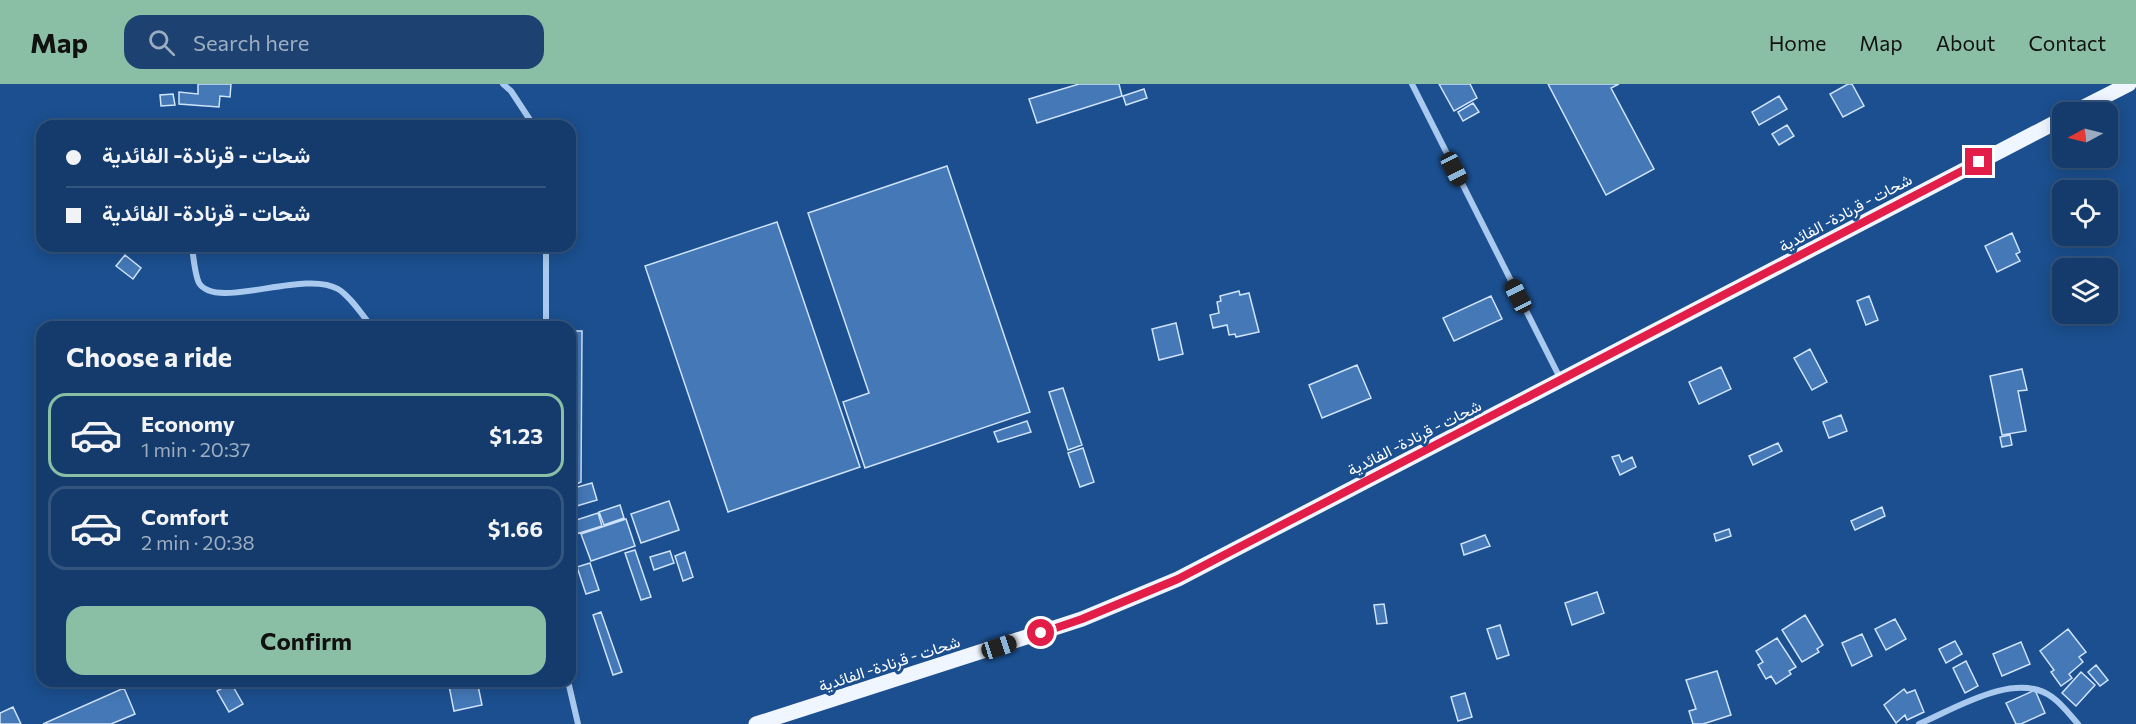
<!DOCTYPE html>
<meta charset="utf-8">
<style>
body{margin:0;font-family:Commissioner,Vazirmatn,sans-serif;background:#1d4271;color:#f1f3f6;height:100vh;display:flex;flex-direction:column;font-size:22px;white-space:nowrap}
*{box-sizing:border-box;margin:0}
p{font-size:20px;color:#9dadc1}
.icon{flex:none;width:33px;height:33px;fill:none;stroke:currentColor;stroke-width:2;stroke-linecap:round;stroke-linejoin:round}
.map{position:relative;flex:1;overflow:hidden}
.sheet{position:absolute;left:36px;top:237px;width:540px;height:366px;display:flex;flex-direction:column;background:#143b6b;border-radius:18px;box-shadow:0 3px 15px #0003,0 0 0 2px #33557e}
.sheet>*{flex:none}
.top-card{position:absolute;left:36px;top:36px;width:540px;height:132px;border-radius:18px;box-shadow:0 3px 15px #0003,0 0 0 2px #33557e;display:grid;align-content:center;height:132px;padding:0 30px;background:#143b6b}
.needle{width:39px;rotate:263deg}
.fabs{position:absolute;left:2052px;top:18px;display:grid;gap:12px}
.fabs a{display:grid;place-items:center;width:66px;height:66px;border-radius:12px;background:#143b6b;box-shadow:0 3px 15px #0003,0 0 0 2px #33557e;font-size:30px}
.end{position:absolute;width:27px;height:27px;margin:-14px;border:8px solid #e11d48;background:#fff;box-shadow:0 0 0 3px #fff}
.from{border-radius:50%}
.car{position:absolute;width:18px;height:36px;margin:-18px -9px;border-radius:8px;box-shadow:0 0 4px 2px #0007;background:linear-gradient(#222 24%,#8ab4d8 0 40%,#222 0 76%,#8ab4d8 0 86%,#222 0)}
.top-card b{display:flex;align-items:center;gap:21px;height:57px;font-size:22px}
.top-card b+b{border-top:2px solid #33557e}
.top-card i{width:15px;height:15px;background:#f1f3f6}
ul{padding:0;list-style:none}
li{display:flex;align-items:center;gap:18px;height:84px;margin:0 12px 9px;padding:0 18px;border:3px solid #33557e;border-radius:18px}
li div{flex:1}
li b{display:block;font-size:22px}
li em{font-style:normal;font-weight:700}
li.on{border-color:#8abfa5}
li>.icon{width:54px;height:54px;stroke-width:1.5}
h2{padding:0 30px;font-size:27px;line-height:72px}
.cta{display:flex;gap:12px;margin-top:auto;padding:12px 30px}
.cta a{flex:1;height:69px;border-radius:18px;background:#8abfa5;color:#111;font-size:24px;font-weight:700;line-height:69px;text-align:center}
header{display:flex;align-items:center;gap:36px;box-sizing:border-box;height:84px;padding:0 30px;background:#8abfa5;color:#111}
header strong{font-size:28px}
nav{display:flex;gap:33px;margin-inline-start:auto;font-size:21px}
.search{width:420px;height:54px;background:#1d4271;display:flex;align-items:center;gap:15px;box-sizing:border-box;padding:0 21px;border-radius:18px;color:#9dadc1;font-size:22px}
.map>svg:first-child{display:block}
</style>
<header>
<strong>Map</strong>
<div class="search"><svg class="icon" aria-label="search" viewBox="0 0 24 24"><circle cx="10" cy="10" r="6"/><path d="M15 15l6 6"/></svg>Search here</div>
<nav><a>Home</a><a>Map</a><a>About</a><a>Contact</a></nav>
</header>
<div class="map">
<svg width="2136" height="640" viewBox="0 0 2136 640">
<rect width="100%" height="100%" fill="#1b4f8f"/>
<path fill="#4478b7" stroke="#cfe3fa" stroke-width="1.5" d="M198 0H231L230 13 220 12 219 23 179 20V8L198 10Z
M1079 0H1119L1122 12 1037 39 1029 15Z
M1439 0H1470L1477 14 1454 27Z
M1548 0H1619L1611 4 1654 85 1606 111Z
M1848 0H1852L1864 22 1843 33 1830 10Z
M1144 5 1147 14 1126 21 1123 12Z
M173 10 175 21 161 22 160 11Z
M1779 12 1787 25 1759 41 1752 28Z
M1473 19 1479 28 1463 37 1458 28Z
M1787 41 1794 52 1779 61 1772 50Z
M947 82 1030 328 865 384 843 318 869 309 808 129Z
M777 138 860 383 728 428 645 182Z
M2012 149 2020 168 2016 170 2020 177 1997 188 1985 162Z
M125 171 141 184 133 195 116 182Z
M1239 207 1240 211 1249 209 1259 248 1236 253 1235 250 1229 251 1227 241 1213 244 1210 231 1219 229 1217 218 1221 217 1220 212Z
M1491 212 1502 235 1454 257 1443 234Z
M1869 212 1878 236 1866 241 1857 217Z
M1176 239 1183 270 1159 276 1152 245Z
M570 247H582L581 398 570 403Z
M1810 265 1827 298 1812 306 1794 274Z
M1357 281 1371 314 1322 334 1309 301Z
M1721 283 1731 305 1699 320 1689 298Z
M2022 285 2027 306 2018 307 2026 347 2002 351 1990 292Z
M1063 304 1082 361 1068 366 1049 308Z
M1841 331 1847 347 1829 354 1823 338Z
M1027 337 1031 348 998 358 994 348Z
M2010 351 2012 361 2002 363 2000 353Z
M1778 359 1782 367 1753 381 1749 372Z
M1083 364 1094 398 1080 403 1068 369Z
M1619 371 1622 378 1632 373 1636 383 1620 391 1612 373Z
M592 399 597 416 570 424V405Z
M669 417 679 446 641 459 631 430Z
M620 421 624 434 604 441 599 428Z
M1882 423 1885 432 1855 446 1851 437Z
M598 429 602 442 570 452V438Z
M626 435 635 462 591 477 581 450Z
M1729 445 1731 452 1716 457 1714 450Z
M1485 451 1490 462 1464 471 1461 460Z
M635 466 651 513 641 516 625 469Z
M670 467 674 479 654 486 650 473Z
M685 468 693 493 683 497 675 472Z
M590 479 599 506 586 510 577 483Z
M1597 508 1604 529 1572 541 1565 519Z
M1384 520 1387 539 1377 540 1374 521Z
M601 528 622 588 613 591 593 531Z
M1805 531 1823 561 1817 565 1819 568 1802 578 1782 546Z
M1895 535 1906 555 1886 566 1875 545Z
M1500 541 1509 571 1497 575 1487 545Z
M2068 545 2086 568 2079 573 2083 578 2069 590 2072 594 2061 602 2051 588 2054 586 2040 567Z
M1862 550 1872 572 1852 582 1842 559Z
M1777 554 1796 583 1789 587 1791 590 1776 600 1771 592 1766 595 1758 581 1763 578 1756 567Z
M1955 557 1962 570 1946 579 1939 565Z
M2021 558 2030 580 2002 592 1993 570Z
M1966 577 1978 602 1965 609 1953 584Z
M2096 581 2108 596 2100 602 2088 588Z
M1717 587 1731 631 1703 640H1693L1689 627 1696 625 1686 596Z
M2081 588 2095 601 2076 622 2062 609Z
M448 597H477L482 621 454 627Z
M231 599 243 620 229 628 217 607Z
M124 604 135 630 111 640H43Z
M1904 605 1907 609 1915 606 1924 628 1907 636 1905 631 1896 639 1884 621Z
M2035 606 2045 629 2021 640H2016L2006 619Z
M1465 609 1472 633 1458 637 1451 613Z
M13 623 21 640H0V629Z"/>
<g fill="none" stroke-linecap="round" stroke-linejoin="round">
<path stroke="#a9c9ee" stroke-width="6" d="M503 0 511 7 534 42
M1412 0 1561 296
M192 162C193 171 195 191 199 199 216 227 304 185 338 205 351 213 362 231 372 243
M546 243V162
M568 597 578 640
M1919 640C1954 625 2016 586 2052 613 2062 620 2070 631 2078 640"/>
<path stroke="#f0f6ff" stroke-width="15" d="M2074 28 2129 0
M756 640 1082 535 1178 495 2062 35"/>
</g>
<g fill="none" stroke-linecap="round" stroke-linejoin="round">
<path stroke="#e11d48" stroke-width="8" d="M1041 549 1082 535 1178 495 1979 78"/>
</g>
<g text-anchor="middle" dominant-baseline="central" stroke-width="6" stroke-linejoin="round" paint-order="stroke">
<g font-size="16" fill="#fff" stroke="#1b4f8f">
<text transform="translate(1845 128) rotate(-28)">شحات - قرنادة- الفائدية</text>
<text transform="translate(1414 353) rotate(-27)">شحات - قرنادة- الفائدية</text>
<text transform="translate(889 579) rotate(-18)">شحات - قرنادة- الفائدية</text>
</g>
</g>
</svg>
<div class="fabs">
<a><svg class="needle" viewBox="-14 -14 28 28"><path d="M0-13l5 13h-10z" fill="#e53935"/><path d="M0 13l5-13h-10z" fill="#9dadc1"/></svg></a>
<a><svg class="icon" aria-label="locate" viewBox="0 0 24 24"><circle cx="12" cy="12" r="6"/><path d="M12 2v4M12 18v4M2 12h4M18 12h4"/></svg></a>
<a><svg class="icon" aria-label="layers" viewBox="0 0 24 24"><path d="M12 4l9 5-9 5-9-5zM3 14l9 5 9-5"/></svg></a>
</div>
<i class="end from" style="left:1041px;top:549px"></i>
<i class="end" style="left:1979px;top:78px"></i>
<i class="car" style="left:1454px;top:85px;rotate:153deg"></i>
<i class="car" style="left:1518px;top:212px;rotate:333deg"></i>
<i class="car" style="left:999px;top:563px;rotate:72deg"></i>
<div class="top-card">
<b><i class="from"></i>شحات - قرنادة- الفائدية</b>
<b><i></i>شحات - قرنادة- الفائدية</b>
</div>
<section class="sheet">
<h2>Choose a ride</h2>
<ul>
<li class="on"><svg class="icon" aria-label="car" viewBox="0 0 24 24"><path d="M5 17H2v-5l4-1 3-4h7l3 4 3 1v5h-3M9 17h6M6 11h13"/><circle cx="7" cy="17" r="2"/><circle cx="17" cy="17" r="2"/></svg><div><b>Economy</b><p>1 min · 20:37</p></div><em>$1.23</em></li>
<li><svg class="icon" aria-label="car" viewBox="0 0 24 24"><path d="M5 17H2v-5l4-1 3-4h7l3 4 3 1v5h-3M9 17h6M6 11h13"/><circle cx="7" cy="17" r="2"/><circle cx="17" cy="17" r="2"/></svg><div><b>Comfort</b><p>2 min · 20:38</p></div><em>$1.66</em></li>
</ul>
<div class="cta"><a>Confirm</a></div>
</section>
</div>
